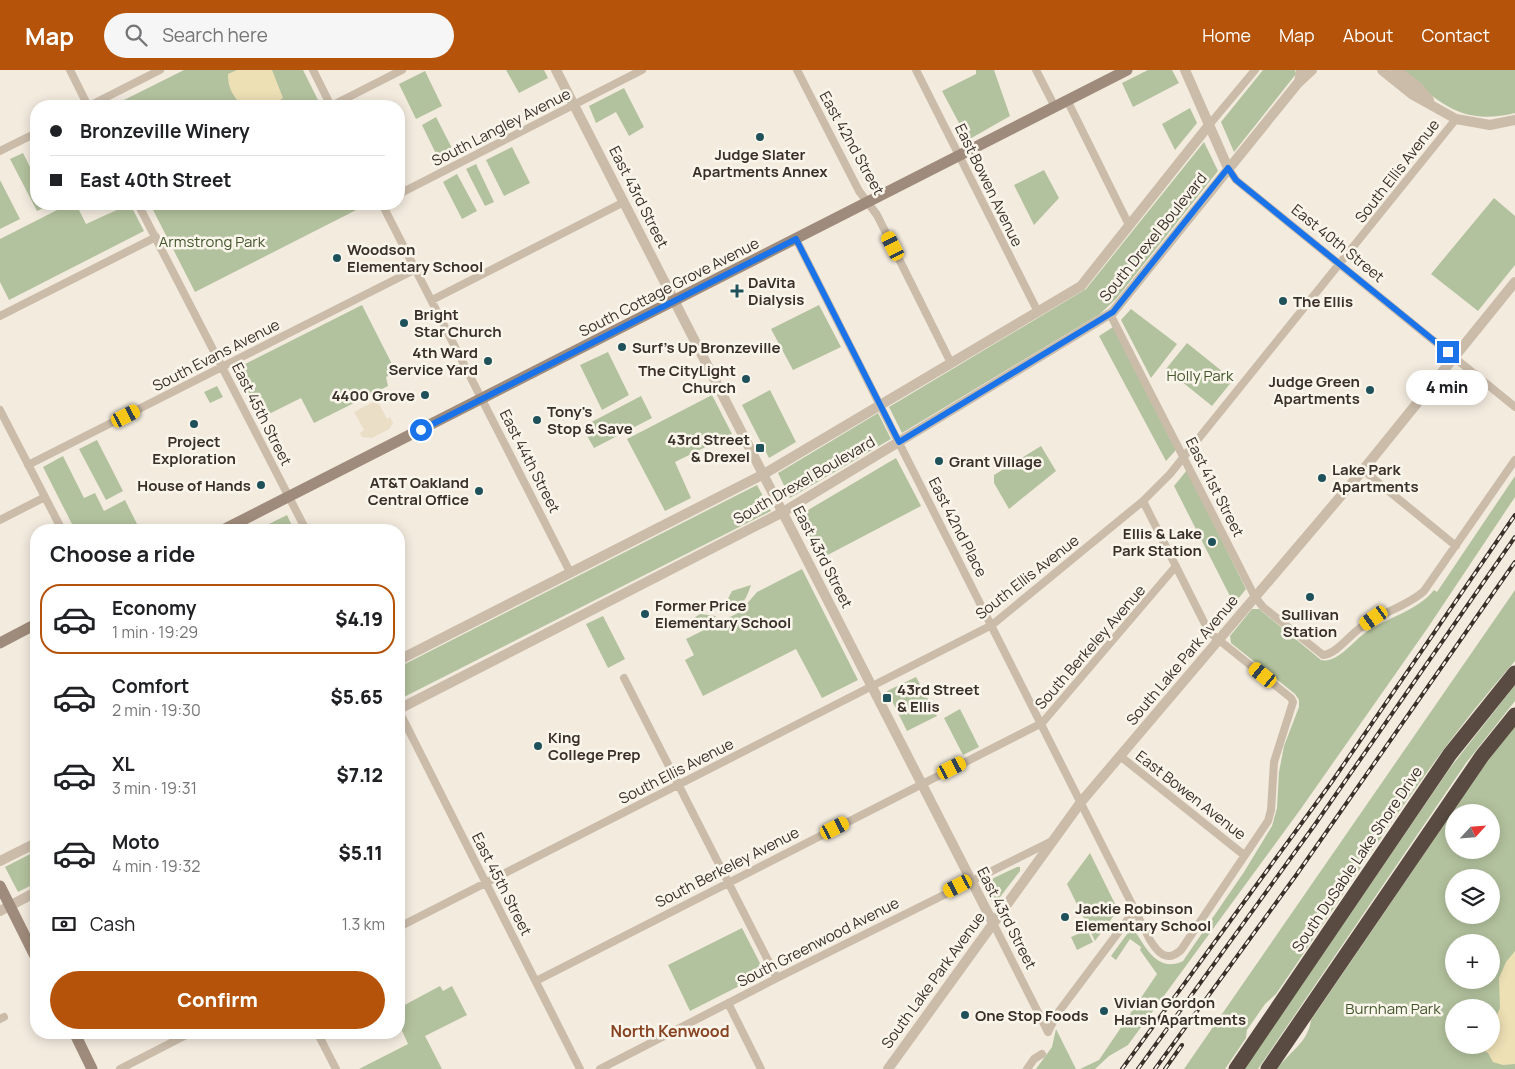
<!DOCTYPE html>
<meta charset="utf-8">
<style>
body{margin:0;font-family:Manrope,sans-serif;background:#f6f6f6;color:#202124;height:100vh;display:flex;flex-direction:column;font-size:19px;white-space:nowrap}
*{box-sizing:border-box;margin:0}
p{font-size:16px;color:#757577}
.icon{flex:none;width:28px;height:28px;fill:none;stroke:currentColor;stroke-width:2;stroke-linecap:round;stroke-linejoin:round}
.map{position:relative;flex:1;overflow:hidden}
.side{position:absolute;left:30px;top:454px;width:375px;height:515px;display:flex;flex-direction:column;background:#fff;border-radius:20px;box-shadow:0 2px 12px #0003}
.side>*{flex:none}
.top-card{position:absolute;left:30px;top:30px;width:375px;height:110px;border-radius:20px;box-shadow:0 2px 12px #0003;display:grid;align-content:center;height:110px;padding:0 20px;background:#fff}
.needle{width:32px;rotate:64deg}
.tools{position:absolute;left:1445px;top:734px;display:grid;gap:10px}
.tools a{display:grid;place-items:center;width:55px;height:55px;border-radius:50%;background:#fff;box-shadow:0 2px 12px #0003;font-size:25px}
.end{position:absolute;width:22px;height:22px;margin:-11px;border:6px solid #1a73e8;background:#fff;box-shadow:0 0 0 2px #fff}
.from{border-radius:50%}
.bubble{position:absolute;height:35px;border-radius:18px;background:#fff;box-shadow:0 2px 12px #0003;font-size:16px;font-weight:800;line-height:35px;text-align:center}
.car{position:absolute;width:15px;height:30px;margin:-15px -8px;border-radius:6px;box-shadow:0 0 4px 1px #0007;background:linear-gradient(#f5c518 24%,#345 0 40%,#f5c518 0 76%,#345 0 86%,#f5c518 0)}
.top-card b{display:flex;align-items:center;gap:18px;height:48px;font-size:19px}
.top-card b+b{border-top:1px solid #e0e0e0}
.top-card i{width:12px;height:12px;background:#202124}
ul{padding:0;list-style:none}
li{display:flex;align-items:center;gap:15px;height:70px;margin:0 10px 8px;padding:0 10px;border:2px solid transparent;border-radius:20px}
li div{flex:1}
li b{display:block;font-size:19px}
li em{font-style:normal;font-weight:800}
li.current{border-color:#b45309}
li>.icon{width:45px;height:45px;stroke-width:1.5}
h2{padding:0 20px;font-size:22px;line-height:60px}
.pay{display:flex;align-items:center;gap:12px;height:55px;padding:0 20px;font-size:19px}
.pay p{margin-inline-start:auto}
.primary-button{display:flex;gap:10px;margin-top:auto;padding:10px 20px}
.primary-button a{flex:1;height:58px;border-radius:30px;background:#b45309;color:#fff;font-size:20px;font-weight:800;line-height:58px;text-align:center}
header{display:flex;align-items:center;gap:30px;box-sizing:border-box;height:70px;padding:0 25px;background:#b45309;color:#fff}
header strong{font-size:24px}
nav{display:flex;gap:28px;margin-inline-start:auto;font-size:18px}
.search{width:350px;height:45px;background:#f6f6f6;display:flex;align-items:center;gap:12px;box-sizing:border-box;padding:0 18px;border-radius:28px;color:#757577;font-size:19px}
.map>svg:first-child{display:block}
</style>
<header>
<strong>Map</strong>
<div class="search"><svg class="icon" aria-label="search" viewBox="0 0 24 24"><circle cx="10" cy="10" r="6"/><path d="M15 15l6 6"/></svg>Search here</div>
<nav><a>Home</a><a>Map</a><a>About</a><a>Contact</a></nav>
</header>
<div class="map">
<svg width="1515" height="999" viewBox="0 0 1515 999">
<rect width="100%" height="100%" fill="#f3ebde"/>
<path fill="#b3c29e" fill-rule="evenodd" d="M184 0H303L321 36H112Z
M506 0H544L548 8 519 23Z
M976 0H994L1010 46 968 70 942 21 976 4Z
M1148 0H1172L1179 13 1133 37 1122 13Z
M1263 0H1295L1296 4 1234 82 1221 52Z
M1402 0H1515V43C1462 56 1439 33 1402 0Z
M425 1 442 36 416 49 399 14Z
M624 18 644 57 629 66 616 42 596 53 589 36Z
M1190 38 1197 53 1175 80 1162 54Z
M436 47 455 84 440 92 422 55Z
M1204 72 1218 101 1116 229 1100 244 902 363 889 337 1086 219Z
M512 77 530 113 504 126 486 90Z
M23 83 36 109V134L50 135 37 141 10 89Z
M476 94 494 132 485 136 466 99Z
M1044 100 1059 128 1034 155 1014 115Z
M457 104 477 141 462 149 443 112Z
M0 110 20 149 0 159Z
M1494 128 1515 146V195L1478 241 1431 204Z
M69 134H76L86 154 130 134 144 161 9 230 0 212V169Z
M150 134H368L195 222Z
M362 235 396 302 386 307 388 316 314 353 301 328 259 349 234 301 235 299Z
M819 235 841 277 793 300 771 259Z
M1131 239 1177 274 1151 308 1121 250Z
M1113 257 1176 380 1166 391 1099 266Z
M1187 273 1233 310 1212 336 1166 299Z
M608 282 629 325 602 340 580 295Z
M217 316 223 327 210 333 204 322Z
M770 320 796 372 769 388 742 335Z
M712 325 732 364 675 392 691 428 665 441 627 369Z
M641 326 652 348 594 378 582 357Z
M878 343 891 369 790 428 778 403Z
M97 370 123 421 106 430 79 379Z
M1041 376 1056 401 1009 439 994 413V405Z
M63 386 84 428 95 423 104 441 125 430 140 460H75L43 397Z
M896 388 921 436 820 489 798 446Z
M1187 400 1246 519 1234 534 1174 416Z
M1515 406V427L1429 556 1300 740 1128 975 1109 986 1095 999H1080L1099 990 1157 904 1140 880 1141 877 1130 869 1116 890 1111 886 1130 860 1132 856C1144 875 1157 904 1183 891L1244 802 1272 756 1277 738 1279 702 1284 676 1299 637V630L1295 624 1231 573 1230 566 1252 539H1259L1321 590C1337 594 1353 571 1365 563 1386 548 1419 540 1434 520L1437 522Z
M757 415 771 441 404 627 399 614V597Z
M287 445 294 460H257Z
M802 499 858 610 822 628 796 579 703 626 685 590 694 585 686 569 740 542 757 522Z
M751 515C744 536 740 537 720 544L732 521Z
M1515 520V591C1425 693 1353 812 1276 924L1265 934 1247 960 1246 968 1225 999H1184Z
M700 544 716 546 705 557 689 560 692 549Z
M603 546 625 589 608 598 586 554Z
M916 607 937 646 907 661 887 621Z
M1515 615V631L1466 693 1258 999H1244L1450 698Z
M960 639 979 677 963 685 944 648Z
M1515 656V999H1277C1289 982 1308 973 1311 950L1486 693ZM1454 742H1491V780H1454ZM1454 808H1491V845H1454ZM1454 872H1491V910H1454ZM1454 938H1491V975H1454Z
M36 781V813L18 822 5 797Z
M1090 783 1118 840 1095 871 1067 814Z
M1017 797H1020V801L994 835 983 813Z
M742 858 765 903 690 941 668 895Z
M1087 860 1093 872 1077 880 1071 867Z
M440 916 443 921 452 916 467 945 425 966 442 999H359L408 974 399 954V938Z
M1056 959 1076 999H1036L1052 977Z"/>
<path fill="#eee0b5" d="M237 0H272L283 28 272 36 241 34C232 25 228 17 228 4Z
M1515 881V994L1503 995 1493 992 1488 983 1480 978 1481 975H1491V959L1500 938 1499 908 1506 892Z"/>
<path fill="#ebdec6" d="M377 330 387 349 390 347 393 353 389 359 372 368 362 367 360 363 364 360 354 342Z"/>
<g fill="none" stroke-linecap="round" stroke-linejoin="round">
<path stroke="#cbbcaa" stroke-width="8" d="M70 0 88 36
M313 0 331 36 402 0
M797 0 859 121 877 145 951 293
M916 0 1038 242
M1036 0 1055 37
M1298 13 1300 0
M1067 30 1129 155
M89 36 160 0
M1209 55 1255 0
M0 81 36 63
M1228 98 1236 110 1515 337
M399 124 642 0
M138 134 306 460
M382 134 570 502
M796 169 1150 870C1158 883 1167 893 1181 880L1268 751 1271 740 1274 692 1293 632 1291 628 1209 562 1143 431
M432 230 624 132
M1110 244 1255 527 1263 537 1323 585C1336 584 1349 566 1360 558 1380 543 1408 536 1424 521L1515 390
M0 246 156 167
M0 340 62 460
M28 395 416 199
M1363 400 1456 476
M0 450 45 427
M624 608 777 908
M399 641 580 999
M1120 686 1244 785
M993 853 1048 962
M399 857 992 555 1143 431 1170 404 1456 49
M536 911 1042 653 1176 496
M728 933 761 999
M0 949 4 947
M317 962 336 999
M1048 962 1057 944 1135 840
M120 999 192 962
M600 999 777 908 1050 772
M1027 999 1034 989 1042 984"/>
<path stroke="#cbbcaa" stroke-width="10" d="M556 0 993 853
M1185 0 1228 98
M1382 0 1413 25 1456 49 1490 55 1515 50
M1396 0 1418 17 1429 30
M399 590 764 404 1081 216 1209 55
M399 639 783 442 1113 242 1298 13 1312 0
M0 791 36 773
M0 841 36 822
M888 999 1081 732 1363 400 1515 212"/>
<path stroke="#9f8b7b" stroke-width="11" d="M223 460 1127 0
M0 573 36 554
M0 816 36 888
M74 962 92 999"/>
<path stroke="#594b41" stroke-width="15" d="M1236 999 1450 684 1515 603
M1268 999 1482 686 1515 645"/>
<g stroke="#39302a" stroke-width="4">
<path id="rail" d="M1122 999 1331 713 1515 445
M1138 999 1316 753 1515 467
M1155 999 1297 804 1515 492
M1165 999 1182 975"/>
</g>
<use href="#rail" stroke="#faf5eb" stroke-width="2" stroke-dasharray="5.5" stroke-linecap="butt"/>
</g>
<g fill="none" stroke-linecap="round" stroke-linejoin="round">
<path stroke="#1a73e8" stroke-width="6" d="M421 360 796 169 899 372 1113 242 1228 98 1236 110 1448 282"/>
</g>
<g fill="#1f515a" stroke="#faf5eb" stroke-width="2">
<circle cx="760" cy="67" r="5"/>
<circle cx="337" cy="188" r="5"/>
<path d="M734.5 213.5h5v5h5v5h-5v5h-5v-5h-5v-5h5z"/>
<circle cx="1283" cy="231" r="5"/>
<circle cx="404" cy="253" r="5"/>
<circle cx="622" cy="277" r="5"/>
<circle cx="488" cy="291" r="5"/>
<circle cx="746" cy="309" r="5"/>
<circle cx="1370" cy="320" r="5"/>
<circle cx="425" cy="325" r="5"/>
<circle cx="537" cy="350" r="5"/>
<circle cx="194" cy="354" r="5"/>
<rect x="755" y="373" width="10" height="10" rx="2.5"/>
<circle cx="939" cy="391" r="5"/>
<circle cx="1322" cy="408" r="5"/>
<circle cx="261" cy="415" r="5"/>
<circle cx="479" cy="421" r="5"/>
<circle cx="1212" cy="472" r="5"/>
<circle cx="1310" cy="527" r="5"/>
<circle cx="645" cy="544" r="5"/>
<rect x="882" y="623" width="10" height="10" rx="2.5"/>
<circle cx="538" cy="676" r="5"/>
<circle cx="1065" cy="847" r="5"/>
<circle cx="1104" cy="941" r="5"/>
<circle cx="965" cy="945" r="5"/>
</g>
<g text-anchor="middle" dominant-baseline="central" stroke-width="5" stroke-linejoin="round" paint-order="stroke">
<g font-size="15" fill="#39302a" stroke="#faf5eb">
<text transform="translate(501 57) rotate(-27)">South Langley Avenue</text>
<text transform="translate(852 73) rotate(61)">East 42nd Street</text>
<text transform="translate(1397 101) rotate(-52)">South Ellis Avenue</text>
<text transform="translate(989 115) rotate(64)">East Bowen Avenue</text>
<text transform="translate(639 127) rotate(63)">East 43rd Street</text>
<text transform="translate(1153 167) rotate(-51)">South Drexel Boulevard</text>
<text transform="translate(1338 173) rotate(39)">East 40th Street</text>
<text transform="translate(669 217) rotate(-27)">South Cottage Grove Avenue</text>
<text transform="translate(216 285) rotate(-27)">South Evans Avenue</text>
<text transform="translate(262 344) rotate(63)">East 45th Street</text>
<text transform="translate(530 391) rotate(63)">East 44th Street</text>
<text transform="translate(804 410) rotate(-30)">South Drexel Boulevard</text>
<text transform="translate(1215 417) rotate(63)">East 41st Street</text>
<text transform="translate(958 457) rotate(63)">East 42nd Place</text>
<text transform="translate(823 487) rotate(63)">East 43rd Street</text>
<text transform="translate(1027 507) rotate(-38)">South Ellis Avenue</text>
<text transform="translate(1090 577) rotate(-49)">South Berkeley Avenue</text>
<text transform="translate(1182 590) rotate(-50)">South Lake Park Avenue</text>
<text transform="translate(676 701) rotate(-27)">South Ellis Avenue</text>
<text transform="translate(1191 725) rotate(38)">East Bowen Avenue</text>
<text transform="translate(1357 789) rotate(-56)">South DuSable Lake Shore Drive</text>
<text transform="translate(727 797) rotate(-27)">South Berkeley Avenue</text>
<text transform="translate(502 814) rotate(63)">East 45th Street</text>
<text transform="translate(1007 848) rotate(63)">East 43rd Street</text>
<text transform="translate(818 872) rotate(-27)">South Greenwood Avenue</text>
<text transform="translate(933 910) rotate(-54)">South Lake Park Avenue</text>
</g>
<g font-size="15" font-weight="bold" fill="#39302a" stroke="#faf5eb" text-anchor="start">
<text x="760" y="84" text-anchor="middle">Judge Slater<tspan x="760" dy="17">Apartments Annex</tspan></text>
<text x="347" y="179">Woodson<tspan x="347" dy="17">Elementary School</tspan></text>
<text x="748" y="212">DaVita<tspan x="748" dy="17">Dialysis</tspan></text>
<text x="1293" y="231">The Ellis</text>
<text x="414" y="244">Bright<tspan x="414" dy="17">Star Church</tspan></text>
<text x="632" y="277">Surf's Up Bronzeville</text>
<text x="478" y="282" text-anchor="end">4th Ward<tspan x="478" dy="17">Service Yard</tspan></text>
<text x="736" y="300" text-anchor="end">The CityLight<tspan x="736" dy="17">Church</tspan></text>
<text x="1360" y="311" text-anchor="end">Judge Green<tspan x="1360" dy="17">Apartments</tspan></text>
<text x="415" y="325" text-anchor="end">4400 Grove</text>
<text x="547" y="341">Tony's<tspan x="547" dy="17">Stop &amp; Save</tspan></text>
<text x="750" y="369" text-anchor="end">43rd Street<tspan x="750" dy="17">&amp; Drexel</tspan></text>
<text x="194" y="371" text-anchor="middle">Project<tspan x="194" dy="17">Exploration</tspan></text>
<text x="949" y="391">Grant Village</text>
<text x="1332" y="399">Lake Park<tspan x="1332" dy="17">Apartments</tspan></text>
<text x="469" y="412" text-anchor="end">AT&amp;T Oakland<tspan x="469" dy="17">Central Office</tspan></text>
<text x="251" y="415" text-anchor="end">House of Hands</text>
<text x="1202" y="463" text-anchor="end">Ellis &amp; Lake<tspan x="1202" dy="17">Park Station</tspan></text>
<text x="655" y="535">Former Price<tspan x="655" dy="17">Elementary School</tspan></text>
<text x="1310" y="544" text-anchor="middle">Sullivan<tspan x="1310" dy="17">Station</tspan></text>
<text x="897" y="619">43rd Street<tspan x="897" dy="17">&amp; Ellis</tspan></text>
<text x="548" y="667">King<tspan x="548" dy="17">College Prep</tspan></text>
<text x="1075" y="838">Jackie Robinson<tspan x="1075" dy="17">Elementary School</tspan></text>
<text x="1114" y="932">Vivian Gordon<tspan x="1114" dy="17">Harsh Apartments</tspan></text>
<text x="975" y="945">One Stop Foods</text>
</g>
<g font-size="15" fill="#44572d" stroke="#faf5eb">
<text x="212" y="171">Armstrong Park</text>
<text x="1200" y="305">Holly Park</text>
<text x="1393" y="938">Burnham Park</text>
</g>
<g font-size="16" font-weight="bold" fill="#842" stroke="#faf5eb">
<text x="670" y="961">North Kenwood</text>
</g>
</g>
</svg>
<div class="tools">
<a><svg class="needle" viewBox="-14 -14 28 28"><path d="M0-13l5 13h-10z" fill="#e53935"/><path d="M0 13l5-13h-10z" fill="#757577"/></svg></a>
<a><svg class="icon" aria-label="layers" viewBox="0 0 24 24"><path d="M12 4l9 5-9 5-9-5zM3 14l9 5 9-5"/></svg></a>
<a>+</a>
<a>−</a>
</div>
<i class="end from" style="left:421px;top:360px"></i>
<i class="end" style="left:1448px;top:282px"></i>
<div class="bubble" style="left:1406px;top:300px;width:82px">4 min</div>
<i class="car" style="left:893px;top:176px;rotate:333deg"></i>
<i class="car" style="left:126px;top:346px;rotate:63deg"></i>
<i class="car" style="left:1374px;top:548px;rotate:235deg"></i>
<i class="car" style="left:1263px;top:605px;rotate:309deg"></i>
<i class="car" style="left:952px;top:698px;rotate:63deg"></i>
<i class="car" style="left:835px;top:758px;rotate:63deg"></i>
<i class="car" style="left:958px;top:816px;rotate:243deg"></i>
<div class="top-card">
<b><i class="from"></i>Bronzeville Winery</b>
<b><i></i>East 40th Street</b>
</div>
<section class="side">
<h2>Choose a ride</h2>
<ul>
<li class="current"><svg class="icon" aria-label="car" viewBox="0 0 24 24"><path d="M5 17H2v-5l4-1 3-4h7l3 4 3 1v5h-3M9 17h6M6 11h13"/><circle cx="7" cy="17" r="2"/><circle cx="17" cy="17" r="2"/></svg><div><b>Economy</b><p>1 min · 19:29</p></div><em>$4.19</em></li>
<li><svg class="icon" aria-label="car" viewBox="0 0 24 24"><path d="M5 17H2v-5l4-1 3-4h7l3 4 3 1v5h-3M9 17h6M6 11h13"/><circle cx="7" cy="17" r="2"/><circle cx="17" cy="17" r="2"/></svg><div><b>Comfort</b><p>2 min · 19:30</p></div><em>$5.65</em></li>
<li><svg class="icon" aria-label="car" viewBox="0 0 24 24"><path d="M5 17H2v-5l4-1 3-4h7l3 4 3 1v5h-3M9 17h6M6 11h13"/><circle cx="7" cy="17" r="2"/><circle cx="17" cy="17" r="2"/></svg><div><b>XL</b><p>3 min · 19:31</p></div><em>$7.12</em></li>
<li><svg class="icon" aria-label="car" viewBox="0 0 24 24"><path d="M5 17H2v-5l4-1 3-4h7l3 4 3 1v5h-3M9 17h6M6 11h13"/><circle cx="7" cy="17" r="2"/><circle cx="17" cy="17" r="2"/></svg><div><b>Moto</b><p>4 min · 19:32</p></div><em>$5.11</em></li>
</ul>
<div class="pay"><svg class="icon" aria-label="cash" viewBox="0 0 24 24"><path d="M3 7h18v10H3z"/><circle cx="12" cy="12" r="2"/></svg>Cash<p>1.3 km</p></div>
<div class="primary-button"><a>Confirm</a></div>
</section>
</div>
